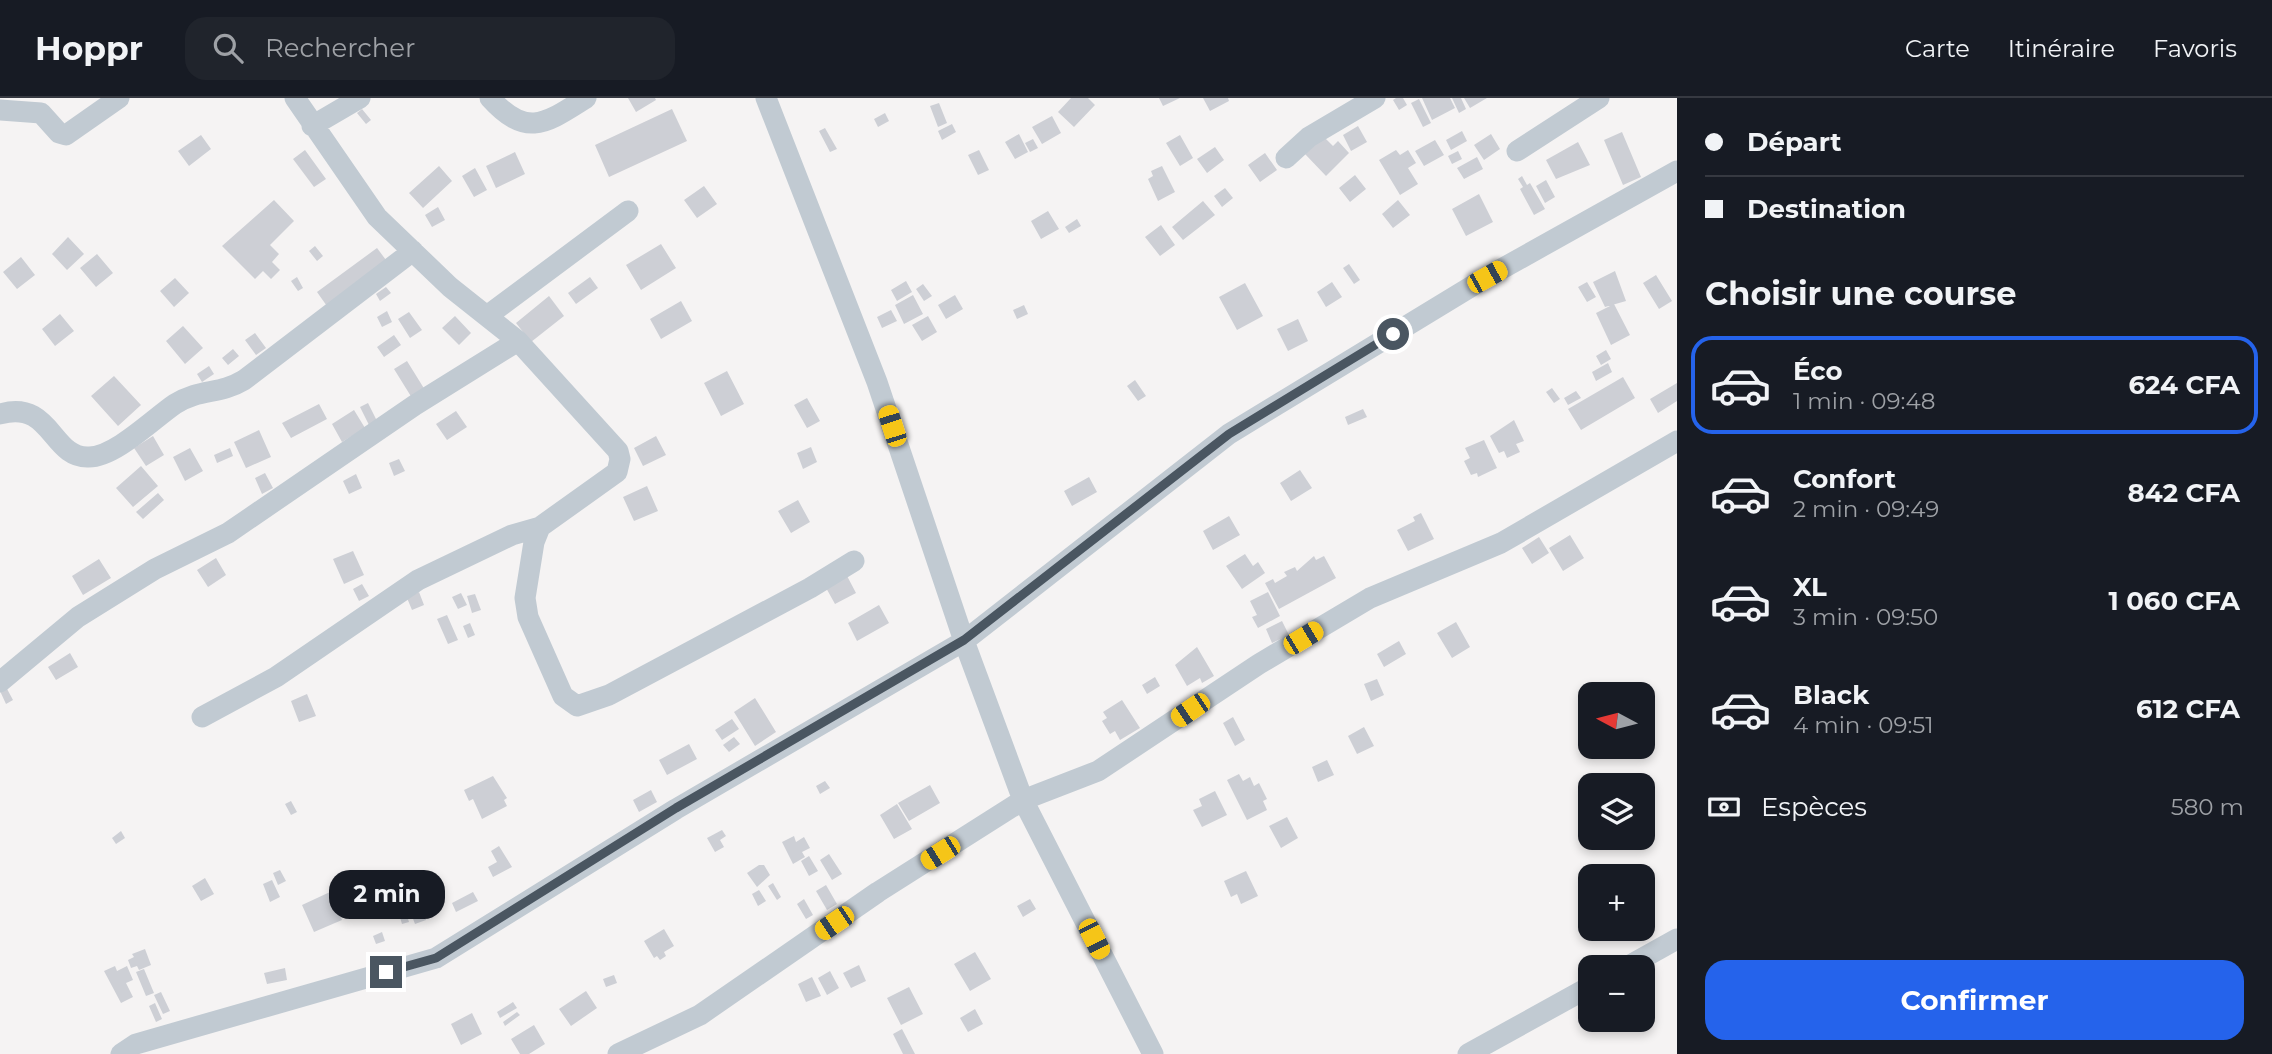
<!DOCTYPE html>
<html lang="fr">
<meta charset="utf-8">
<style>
body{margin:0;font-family:Montserrat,sans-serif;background:#20242c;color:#f1f3f6;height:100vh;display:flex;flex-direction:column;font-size:26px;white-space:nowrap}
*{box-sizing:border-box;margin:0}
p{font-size:23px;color:#9ea1a6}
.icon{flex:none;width:38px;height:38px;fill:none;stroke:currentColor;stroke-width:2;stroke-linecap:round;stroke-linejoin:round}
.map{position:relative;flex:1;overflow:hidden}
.sheet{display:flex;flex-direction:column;background:#171b24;width:595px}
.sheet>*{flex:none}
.top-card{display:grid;align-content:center;height:154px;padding:0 28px;background:#171b24}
.needle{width:46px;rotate:277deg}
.buttons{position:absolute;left:1578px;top:584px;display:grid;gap:14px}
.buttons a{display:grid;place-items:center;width:77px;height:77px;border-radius:14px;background:#171b24;box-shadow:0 4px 10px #0003;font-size:35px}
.end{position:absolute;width:32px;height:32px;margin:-16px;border:9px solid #4a5661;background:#fff;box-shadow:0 0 0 4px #fff}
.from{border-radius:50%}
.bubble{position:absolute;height:49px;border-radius:21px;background:#171b24;box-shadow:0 4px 10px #0003;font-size:23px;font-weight:700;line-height:49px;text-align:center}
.car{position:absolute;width:21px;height:42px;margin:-21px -10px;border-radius:9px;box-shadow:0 0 5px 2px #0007;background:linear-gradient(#f5c518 24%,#345 0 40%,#f5c518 0 76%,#345 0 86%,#f5c518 0)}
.top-card b{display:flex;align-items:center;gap:24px;height:66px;font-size:26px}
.top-card b+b{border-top:2px solid #363941}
.top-card i{width:18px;height:18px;background:#f1f3f6}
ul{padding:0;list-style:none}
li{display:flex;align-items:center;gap:21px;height:98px;margin:0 14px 10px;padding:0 14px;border:4px solid transparent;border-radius:21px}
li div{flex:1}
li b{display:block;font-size:26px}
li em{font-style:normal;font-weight:700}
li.active{border-color:#2563eb}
li>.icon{width:63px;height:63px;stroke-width:1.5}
h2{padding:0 28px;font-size:32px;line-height:84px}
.pay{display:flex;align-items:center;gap:18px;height:77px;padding:0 28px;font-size:26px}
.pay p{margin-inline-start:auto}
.button{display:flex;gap:14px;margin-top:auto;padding:14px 28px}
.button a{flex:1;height:80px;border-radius:21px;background:#2563eb;color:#fff;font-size:28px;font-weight:700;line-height:80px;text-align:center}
header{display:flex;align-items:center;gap:42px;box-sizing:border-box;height:98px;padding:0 35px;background:#171b24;border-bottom:2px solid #363941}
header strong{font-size:33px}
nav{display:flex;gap:38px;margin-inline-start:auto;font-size:24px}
.search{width:490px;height:63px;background:#20242c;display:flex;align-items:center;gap:18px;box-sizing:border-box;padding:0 24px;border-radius:21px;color:#9ea1a6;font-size:26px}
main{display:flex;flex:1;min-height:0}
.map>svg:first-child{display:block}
</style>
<header>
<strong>Hoppr</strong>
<div class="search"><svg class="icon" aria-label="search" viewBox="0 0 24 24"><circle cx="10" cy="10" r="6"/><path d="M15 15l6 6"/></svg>Rechercher</div>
<nav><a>Carte</a><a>Itinéraire</a><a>Favoris</a></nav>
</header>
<main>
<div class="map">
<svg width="1677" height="956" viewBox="0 0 1677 956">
<rect width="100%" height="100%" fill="#f5f3f3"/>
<path fill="#cdcfd5" d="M628 0H655L656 2 636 14Z
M1071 0H1088L1095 7 1074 29 1058 14Z
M1159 0H1180L1163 8Z
M1203 0H1228L1229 3 1210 13Z
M1396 0H1403L1407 7 1399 12 1393 2Z
M1422 0H1450L1455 10 1432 22Z
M1452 0H1461L1466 11 1459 15Z
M1464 0H1487L1470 10Z
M1419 1 1431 25 1423 29 1411 5Z
M939 5 947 25 938 29 930 8Z
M362 11 371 22 366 26 357 15Z
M672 11 687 43 609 79 595 47Z
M885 15 889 23 878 29 874 21Z
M1052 18 1061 35 1042 46 1032 29Z
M952 26 956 34 942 42 938 33Z
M1358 28 1367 44 1351 53 1343 37Z
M825 30 837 51 830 54 819 33Z
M1462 33 1467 43 1451 52 1446 42Z
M1622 34 1641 79 1623 87 1604 42Z
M1019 36 1028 54 1015 61 1005 44Z
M1491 36 1500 51 1484 62 1474 47Z
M201 37 211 51 189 68 178 53Z
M1180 37 1193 60 1180 68 1166 45Z
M1323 38 1333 48 1338 43 1349 55 1326 78 1305 56Z
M1033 41 1038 50 1030 54 1025 45Z
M1435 42 1444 57 1424 68 1415 53Z
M1578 44 1590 67 1556 81 1546 62Z
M1215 49 1224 62 1207 75 1197 61Z
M305 52 326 81 314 89 293 61Z
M979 52 989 72 978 77 968 57Z
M1396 52 1400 57 1408 52 1416 65 1408 70 1418 86 1400 97 1379 62Z
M1458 53 1462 61 1452 66 1448 58Z
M515 54 525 76 496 90 486 68Z
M1265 55 1277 72 1260 84 1248 67Z
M1477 59 1483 71 1464 81 1457 70Z
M439 68 452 83 423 110 409 95Z
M1162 68 1175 94 1158 103 1148 81 1153 78 1151 73Z
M475 70 487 92 474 99 462 78Z
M1355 77 1366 91 1350 104 1339 90Z
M1522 78 1527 87 1530 85 1545 111 1534 117 1520 91 1523 89 1518 81Z
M1546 82 1555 99 1545 105 1536 88Z
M704 88 717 106 697 120 684 102Z
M1225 90 1233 100 1222 109 1214 98Z
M1479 96 1493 124 1466 138 1452 111Z
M274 102 294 123 270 147 279 156 272 164 280 172 271 181 263 173 255 181 222 148Z
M1398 102 1410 117 1393 130 1382 116Z
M1203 103 1215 117 1183 142 1172 129Z
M438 109 445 122 432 129 425 117Z
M1048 113 1059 131 1041 141 1031 123Z
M1077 121 1081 128 1069 135 1065 129Z
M1161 127 1175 147 1160 158 1145 139Z
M68 139 84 156 67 172 52 156Z
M661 146 676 170 641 192 626 167Z
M315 148 323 158 317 163 309 153Z
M377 150 389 166 329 211 317 194Z
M97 156 113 175 96 189 80 170Z
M21 159 35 177 17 191 3 174Z
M1349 166 1360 182 1354 186 1343 170Z
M1615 173 1626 203 1605 209 1593 184Z
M1656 177 1672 203 1659 211 1643 185Z
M297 179 303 190 298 193 291 183Z
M590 179 598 190 576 206 568 195Z
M175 180 189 195 174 209 160 193Z
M906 183 912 194 897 203 891 192Z
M1332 184 1342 199 1326 209 1317 194Z
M1587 184 1596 199 1587 204 1578 189Z
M1245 185 1263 218 1237 232 1219 199Z
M923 186 932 198 924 203 916 191Z
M386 189 391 195 380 203 376 196Z
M913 197 923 216 904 226 895 207Z
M955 197 963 211 946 221 938 207Z
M549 198 564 218 531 244 516 225Z
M681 203 692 223 661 241 650 221Z
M1614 206 1630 237 1611 247 1596 215Z
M1024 207 1028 216 1017 221 1013 212Z
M891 212 897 223 882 230 877 219Z
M387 213 392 224 382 229 377 219Z
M409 214 422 232 410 240 398 221Z
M60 216 74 233 55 248 42 231Z
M455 218 471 235 459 247 442 230Z
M928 218 937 234 922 243 912 227Z
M1298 221 1308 243 1288 253 1277 231Z
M183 228 203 250 185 266 166 243Z
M255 235 266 250 256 257 245 242Z
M394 237 401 247 384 259 377 249Z
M233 251 239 258 228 267 222 260Z
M1606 252 1611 261 1601 267 1596 258Z
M407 263 425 292 412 300 394 271Z
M1608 265 1612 274 1596 283 1592 274Z
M209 268 214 276 202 284 197 276Z
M727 273 744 306 721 318 704 285Z
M114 278 141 307 118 328 91 298Z
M1623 279 1635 300 1581 332 1568 311Z
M1135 282 1146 298 1138 303 1127 288Z
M1677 285V303L1658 315 1650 301Z
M1552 290 1560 301 1554 305 1546 294Z
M1576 293 1581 300 1568 307 1564 300Z
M807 300 820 323 807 330 794 307Z
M368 305 378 325 370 329 360 309Z
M319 306 327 321 291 340 282 325Z
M1363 311 1367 319 1348 327 1345 319Z
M354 312 365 330 342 344 332 326Z
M456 313 467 329 447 342 436 326Z
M1514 322 1524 343 1516 346 1520 354 1507 360 1504 353 1499 355 1490 338Z
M259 332 271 359 246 370 234 344Z
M153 338 164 357 146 368 134 350Z
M656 338 666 357 643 368 634 350Z
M1484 342 1497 370 1478 379 1477 375 1471 377 1464 363 1470 360 1465 350Z
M811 349 817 364 803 371 797 355Z
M190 350 203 373 185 383 173 359Z
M230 350 233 358 217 365 214 357Z
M399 361 405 373 394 378 389 365Z
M141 368 158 388 133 409 116 390Z
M1300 372 1312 390 1291 403 1280 385Z
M265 375 273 390 262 396 255 380Z
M356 376 362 390 349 396 343 383Z
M1089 379 1097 394 1072 408 1064 393Z
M647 388 658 413 634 423 623 399Z
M158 395 164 402 143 421 136 414Z
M798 402 810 424 791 435 778 413Z
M1421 415 1434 441 1408 453 1397 432 1415 423 1413 419Z
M1229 418 1240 437 1213 452 1203 433Z
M1570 437 1584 460 1563 473 1549 450Z
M1539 439 1549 455 1532 466 1522 450Z
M353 453 364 477 344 486 333 461Z
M1245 456 1253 468 1258 464 1265 475 1242 491 1226 468Z
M1314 458 1316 462 1324 458 1336 480 1279 511 1265 485 1273 481 1275 485 1287 478 1284 474 1295 469 1297 473Z
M216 460 226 477 208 489 197 472Z
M99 461 111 480 83 497 72 478Z
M846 476 856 495 835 506 825 488Z
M362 486 369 498 359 503 353 491Z
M419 494 424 507 412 512 407 500Z
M1268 494 1280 518 1258 530 1252 519 1257 517 1250 503Z
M461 495 467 507 458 511 452 499Z
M475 496 481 512 472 515 467 498Z
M879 507 889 525 857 543 848 525Z
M447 517 458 542 448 546 437 521Z
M1282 523 1289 537 1272 545 1266 531Z
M1456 524 1470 549 1452 560 1437 535Z
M470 525 475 537 468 540 463 528Z
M1399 543 1406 556 1384 569 1377 556Z
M1197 549 1214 578 1202 585 1200 580 1187 588 1175 567Z
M70 555 78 569 56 582 48 569Z
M1155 579 1160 588 1147 596 1142 587Z
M1377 581 1384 597 1371 603 1364 586Z
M6 589 13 602 6 606 0 593Z
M307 596 316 618 299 624 291 603Z
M755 600 776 634 755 648 734 614Z
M1122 602 1140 630 1120 642 1115 633 1110 636 1102 623 1107 620 1103 614Z
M1233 619 1245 642 1235 648 1223 625Z
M732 621 739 631 722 642 715 632Z
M1364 629 1374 648 1357 656 1348 638Z
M734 639 740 646 729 654 723 647Z
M689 646 697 661 667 677 659 662Z
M1327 662 1334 677 1318 684 1312 669Z
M1239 676 1243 683 1250 679 1254 688 1259 685 1267 701 1263 703 1267 712 1247 722 1227 682Z
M493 678 507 700 504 702 507 708 482 721 473 701 469 703 464 692Z
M825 683 830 690 820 696 816 688Z
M930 687 940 705 909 723 898 705Z
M651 692 657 704 639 714 633 702Z
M1215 693 1227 717 1202 729 1193 712 1202 708 1199 701Z
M291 703 297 714 291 717 285 706Z
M897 706 912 731 894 741 880 717Z
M1287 719 1298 740 1281 750 1269 728Z
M722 732 726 738 720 742 724 749 715 754 707 740Z
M121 733 125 740 116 746 112 740Z
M794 738 796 744 804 739 810 750 802 754 805 759 793 766 782 744Z
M499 748 512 769 493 779 488 769 497 764 491 753Z
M829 756 842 776 832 782 820 762Z
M809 758 818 773 809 778 801 763Z
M759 767H764L770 777 757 789 747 775Z
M280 772 286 783 278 787 273 775Z
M1246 773 1258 798 1241 806 1237 796 1231 799 1224 783Z
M205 780 214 796 201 803 192 788Z
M272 782 280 799 270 804 263 786Z
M773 785 781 799 777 802 768 788Z
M826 787 837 806 827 812 816 793Z
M759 792 766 803 758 808 752 796Z
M330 794 342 822 314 834 302 807Z
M473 794 478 803 456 814 452 805Z
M804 801 813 817 806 821 797 806Z
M1030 801 1036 811 1023 819 1017 808Z
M422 809 426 822 415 826 410 813Z
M405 811 409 824 402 826 398 813Z
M664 831 674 848 664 854 666 858 660 862 657 858 654 860 644 843Z
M382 834 385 843 376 846 373 838Z
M145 851 151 867 139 872 137 868 131 870 128 862 134 859 132 856Z
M975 854 991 881 970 893 954 866Z
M859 867 866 883 851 890 843 875Z
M115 868 117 873 127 868 133 882 126 885 133 899 121 905 104 873Z
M285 870 287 882 267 886 264 875Z
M144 871 154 895 146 898 136 874Z
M830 873 839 890 827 897 818 880Z
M614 877 617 885 606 889 603 881Z
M812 879 821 898 806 904 798 886Z
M909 889 923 916 901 927 887 900Z
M586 893 597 910 571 928 559 911Z
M161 894 170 913 163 916 154 897Z
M513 904 517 910 500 920 497 914Z
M155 905 162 921 156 924 149 908Z
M975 911 983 926 968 934 960 920Z
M517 914 520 917 505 928 503 924Z
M472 915 482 936 461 947 451 926Z
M534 927 545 946 529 956H520L511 941Z
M902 931 915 956H903L893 936Z"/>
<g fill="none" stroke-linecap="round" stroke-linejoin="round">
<path stroke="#c1cad2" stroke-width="21" d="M295 0 377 119 450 189 518 243 618 353 620 361 617 374 540 429 534 444 525 500 528 519 563 598 577 608 609 597 810 490 854 463
M490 0C527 41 546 25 586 0
M766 0 877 284 964 543 1023 702 1153 956
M0 12 41 15 59 35 66 37 119 0
M312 28 360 0
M1517 53 1599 0
M1286 60 1309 39 1375 0
M487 218 628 113
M0 316C52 301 51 361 89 359 115 359 153 321 175 306 201 290 219 297 244 282L413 153
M0 584 78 519 155 471 228 435 415 307 518 243
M202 619 276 579 418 482 512 437 540 429
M1625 870 1677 841
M121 956 136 946 436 860 676 711 964 543 1229 336 1487 179 1677 73
M618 956 700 917 878 794 1023 702 1098 673 1259 566 1370 500 1501 445 1677 343
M1468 956 1591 888"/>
</g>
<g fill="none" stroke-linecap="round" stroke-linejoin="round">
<path stroke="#4a5661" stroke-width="9" d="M386 874 436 860 676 710 964 542 1229 336 1393 236"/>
</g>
</svg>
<div class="buttons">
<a><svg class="needle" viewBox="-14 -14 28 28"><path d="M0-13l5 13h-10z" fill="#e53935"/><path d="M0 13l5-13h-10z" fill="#9ea1a6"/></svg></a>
<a><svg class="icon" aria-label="layers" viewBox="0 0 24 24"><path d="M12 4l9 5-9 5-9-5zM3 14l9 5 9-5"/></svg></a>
<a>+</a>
<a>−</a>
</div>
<i class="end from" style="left:1393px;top:236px"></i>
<i class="end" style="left:386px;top:874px"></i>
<div class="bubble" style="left:329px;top:772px;width:116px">2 min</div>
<i class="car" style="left:1487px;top:179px;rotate:61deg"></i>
<i class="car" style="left:892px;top:328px;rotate:342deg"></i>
<i class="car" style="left:1303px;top:540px;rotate:59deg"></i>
<i class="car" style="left:1190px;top:612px;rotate:236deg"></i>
<i class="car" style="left:940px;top:755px;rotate:238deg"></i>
<i class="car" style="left:834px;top:825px;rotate:236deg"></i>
<i class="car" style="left:1094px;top:841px;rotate:153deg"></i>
</div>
<section class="sheet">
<div class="top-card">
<b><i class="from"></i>Départ</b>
<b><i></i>Destination</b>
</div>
<h2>Choisir une course</h2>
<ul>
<li class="active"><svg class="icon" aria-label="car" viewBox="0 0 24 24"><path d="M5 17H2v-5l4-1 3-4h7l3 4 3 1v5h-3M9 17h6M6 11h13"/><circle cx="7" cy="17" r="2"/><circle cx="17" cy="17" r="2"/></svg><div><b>Éco</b><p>1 min · 09:48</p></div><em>624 CFA</em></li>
<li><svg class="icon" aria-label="car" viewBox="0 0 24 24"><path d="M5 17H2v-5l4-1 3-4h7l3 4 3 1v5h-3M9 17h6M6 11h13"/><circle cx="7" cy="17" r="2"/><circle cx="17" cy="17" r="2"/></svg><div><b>Confort</b><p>2 min · 09:49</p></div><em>842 CFA</em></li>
<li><svg class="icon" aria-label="car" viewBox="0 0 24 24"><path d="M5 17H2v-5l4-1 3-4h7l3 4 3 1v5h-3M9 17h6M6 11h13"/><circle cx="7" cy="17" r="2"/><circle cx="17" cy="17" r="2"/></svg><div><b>XL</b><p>3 min · 09:50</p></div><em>1 060 CFA</em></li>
<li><svg class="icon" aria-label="car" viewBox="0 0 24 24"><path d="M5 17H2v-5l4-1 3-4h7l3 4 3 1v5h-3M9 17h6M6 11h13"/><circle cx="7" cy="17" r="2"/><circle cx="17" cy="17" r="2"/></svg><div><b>Black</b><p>4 min · 09:51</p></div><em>612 CFA</em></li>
</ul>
<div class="pay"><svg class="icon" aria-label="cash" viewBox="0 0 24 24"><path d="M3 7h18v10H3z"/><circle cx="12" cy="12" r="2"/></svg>Espèces<p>580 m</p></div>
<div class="button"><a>Confirmer</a></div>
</section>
</main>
